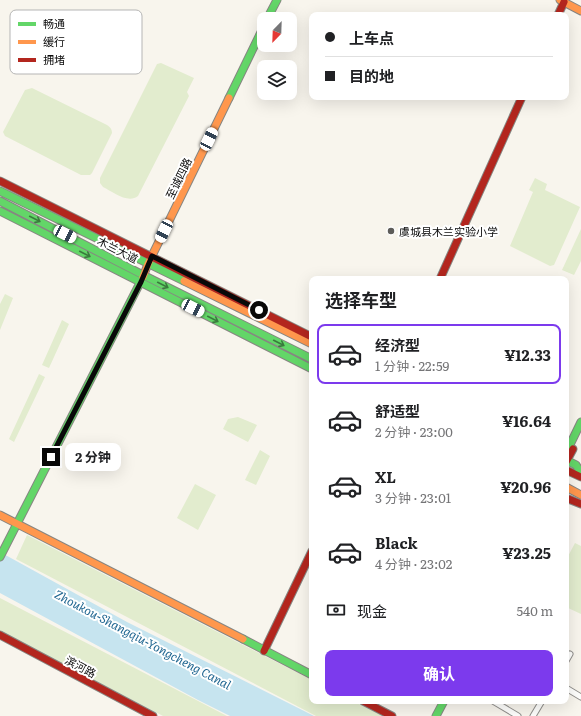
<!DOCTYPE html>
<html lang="zh">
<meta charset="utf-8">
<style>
body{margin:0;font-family:Literata,"Noto Sans SC",serif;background:#f6f6f6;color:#202124;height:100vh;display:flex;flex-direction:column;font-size:15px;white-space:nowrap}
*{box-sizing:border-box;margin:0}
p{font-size:13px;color:#757577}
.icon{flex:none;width:22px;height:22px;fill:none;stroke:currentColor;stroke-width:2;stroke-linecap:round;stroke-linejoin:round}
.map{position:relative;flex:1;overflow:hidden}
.side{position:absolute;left:309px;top:276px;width:260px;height:428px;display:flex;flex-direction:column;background:#fff;border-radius:8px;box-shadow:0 4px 16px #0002}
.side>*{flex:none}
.hud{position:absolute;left:309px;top:12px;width:260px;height:88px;border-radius:8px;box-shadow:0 4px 16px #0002;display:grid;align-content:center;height:88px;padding:0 16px;background:#fff}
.needle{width:26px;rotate:203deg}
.tools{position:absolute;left:257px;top:12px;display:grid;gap:8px}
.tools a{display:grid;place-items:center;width:40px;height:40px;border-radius:8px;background:#fff;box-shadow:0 4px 16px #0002;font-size:20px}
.end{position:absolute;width:18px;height:18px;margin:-9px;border:5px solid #090909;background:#fff;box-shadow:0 0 0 2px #fff}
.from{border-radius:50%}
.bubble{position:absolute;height:28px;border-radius:8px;background:#fff;box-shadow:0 4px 16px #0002;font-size:13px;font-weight:700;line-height:28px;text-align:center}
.car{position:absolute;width:12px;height:24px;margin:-12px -6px;border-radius:5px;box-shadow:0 0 3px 1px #0007;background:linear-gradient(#fff 24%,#345 0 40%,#fff 0 76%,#345 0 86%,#fff 0)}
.hud b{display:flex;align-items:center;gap:14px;height:38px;font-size:15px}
.hud b+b{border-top:1px solid #e0e0e0}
.hud i{width:10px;height:10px;background:#202124}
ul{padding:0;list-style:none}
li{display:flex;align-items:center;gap:12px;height:60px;margin:0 8px 6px;padding:0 8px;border:2px solid transparent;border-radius:8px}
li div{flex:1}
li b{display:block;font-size:15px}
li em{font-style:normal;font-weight:700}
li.active{border-color:#7c3aed}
li>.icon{width:36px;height:36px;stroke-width:1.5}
h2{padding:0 16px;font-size:18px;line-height:48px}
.pay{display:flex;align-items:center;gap:10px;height:44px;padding:0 16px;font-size:15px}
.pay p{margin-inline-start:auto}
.action{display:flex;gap:8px;margin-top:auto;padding:8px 16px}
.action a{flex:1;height:46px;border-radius:8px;background:#7c3aed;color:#fff;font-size:16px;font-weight:700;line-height:46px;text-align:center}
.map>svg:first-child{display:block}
</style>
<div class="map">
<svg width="581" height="716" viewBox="0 0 581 716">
<rect width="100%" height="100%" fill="#f8f5ed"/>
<path fill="#e2ecce" d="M161 63 194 78 187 92 189 96 138 196C128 204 113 192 103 187L100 183V178L157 64Z
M32 88 105 124C109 126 112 128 112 133L92 173 90 175H81L5 136 3 132 25 90Z
M535 178 547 184 545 190 580 207 554 265 550 266 510 246 533 192 529 190Z
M581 229V261L574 275 562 270Z
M5 294 13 298 0 330V304Z
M62 320 69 324 49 368 42 365Z
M39 374 45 377 14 442 9 439Z
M238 417 257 425 248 442 223 429 228 419Z
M260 450 270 456 256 485 245 480Z
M195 484 216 495 198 530 177 518Z
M27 535 312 680V701H353L383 716H316L16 559Z
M575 543 581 546V614L566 607V560Z
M0 598 227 716H163L0 631Z"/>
<path fill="#c6e4ef" d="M0 552 127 622 314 716H230L198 700 0 593Z"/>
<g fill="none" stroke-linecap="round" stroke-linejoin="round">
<g stroke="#918f8c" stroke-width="7">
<path id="street" d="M566 661 570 654
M566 688 581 697
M493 701 518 716
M533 716 542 701"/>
</g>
<g stroke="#878682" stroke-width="9">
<path id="fast" d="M267 19 277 0
M229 98 264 26
M0 191 184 281
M0 201 143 275 312 359
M0 211 312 369
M566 453 581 422
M566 460 576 465 581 473
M0 557 143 277
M243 639 312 675
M436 716 444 701"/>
</g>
<g stroke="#878682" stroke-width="9">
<path id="slow" d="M560 0 581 11
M143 277 148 264 229 98
M184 281 312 344
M566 487 581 495
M0 515 243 639"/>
</g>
<g stroke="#878682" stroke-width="9">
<path id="jam" d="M558 15 564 2
M0 181 312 337
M440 279 522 97
M566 462 573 449
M566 470 581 477
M566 498 581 504
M0 635 153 716
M264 651 312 551
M363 701 392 716"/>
</g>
<use href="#street" stroke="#fefefc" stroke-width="5"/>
<use href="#fast" stroke="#63d668" stroke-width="7"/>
<use href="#slow" stroke="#ff974d" stroke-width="7"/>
<use href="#jam" stroke="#b3261e" stroke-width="7"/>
</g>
<defs><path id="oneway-shaft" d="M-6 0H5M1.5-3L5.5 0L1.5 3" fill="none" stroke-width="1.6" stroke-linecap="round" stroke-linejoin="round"/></defs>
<g stroke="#3a7a3d">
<use href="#oneway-shaft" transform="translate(35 219) rotate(27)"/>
<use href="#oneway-shaft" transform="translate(85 254) rotate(27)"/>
<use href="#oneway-shaft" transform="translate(163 285) rotate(27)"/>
<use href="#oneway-shaft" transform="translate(213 319) rotate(27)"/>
<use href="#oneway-shaft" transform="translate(279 343) rotate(27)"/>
</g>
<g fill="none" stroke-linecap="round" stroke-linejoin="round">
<path stroke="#090909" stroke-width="5" d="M51 457 141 282 152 256 259 310"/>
</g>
<circle fill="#5d5c59" stroke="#fff" stroke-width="1.5" cx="391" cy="231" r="4"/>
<g text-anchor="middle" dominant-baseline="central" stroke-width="4" stroke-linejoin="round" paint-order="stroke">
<g font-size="11" fill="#090909" stroke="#fff">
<text transform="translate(178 178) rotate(-64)">至诚四路</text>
<text transform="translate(118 249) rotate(27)">木兰大道</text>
<text transform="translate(81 666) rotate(28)">滨河路</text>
</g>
<g font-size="11" fill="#090909" stroke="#fff" text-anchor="start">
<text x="399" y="231">虞城县木兰实验小学</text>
</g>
<g font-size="12" font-style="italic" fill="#1e6590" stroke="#fff">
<text transform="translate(143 639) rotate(28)">Zhoukou-Shangqiu-Yongcheng Canal</text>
</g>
</g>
<rect x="10" y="10" width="132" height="64" rx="6" fill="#fff" stroke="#b5b5b5" stroke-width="1"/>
<rect x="18" y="22" width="18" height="4" fill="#63d668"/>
<rect x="18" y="40" width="18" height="4" fill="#ff974d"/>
<rect x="18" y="58" width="18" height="4" fill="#b3261e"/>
<g font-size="11" fill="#090909">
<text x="43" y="28">畅通</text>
<text x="43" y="46">缓行</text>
<text x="43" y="64">拥堵</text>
</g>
</svg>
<div class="tools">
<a><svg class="needle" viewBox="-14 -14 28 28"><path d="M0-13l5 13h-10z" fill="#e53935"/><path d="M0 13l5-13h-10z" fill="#757577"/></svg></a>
<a><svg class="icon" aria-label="layers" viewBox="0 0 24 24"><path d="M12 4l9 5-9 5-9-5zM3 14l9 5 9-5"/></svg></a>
</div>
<i class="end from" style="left:259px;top:310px"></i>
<i class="end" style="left:51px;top:457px"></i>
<div class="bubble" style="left:65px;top:443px;width:56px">2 分钟</div>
<i class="car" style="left:209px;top:139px;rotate:26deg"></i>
<i class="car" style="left:164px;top:231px;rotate:206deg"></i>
<i class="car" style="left:65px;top:234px;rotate:117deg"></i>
<i class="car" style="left:193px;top:308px;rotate:117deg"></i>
<div class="hud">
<b><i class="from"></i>上车点</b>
<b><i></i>目的地</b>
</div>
<section class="side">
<h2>选择车型</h2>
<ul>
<li class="active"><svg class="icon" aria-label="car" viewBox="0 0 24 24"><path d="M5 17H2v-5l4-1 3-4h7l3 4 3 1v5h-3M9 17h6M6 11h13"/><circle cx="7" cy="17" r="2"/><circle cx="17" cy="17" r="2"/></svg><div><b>经济型</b><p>1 分钟 · 22:59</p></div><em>¥12.33</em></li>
<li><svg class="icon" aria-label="car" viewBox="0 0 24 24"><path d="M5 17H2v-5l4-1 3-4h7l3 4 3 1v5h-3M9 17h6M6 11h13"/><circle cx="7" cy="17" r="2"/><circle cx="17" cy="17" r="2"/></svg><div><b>舒适型</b><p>2 分钟 · 23:00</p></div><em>¥16.64</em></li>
<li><svg class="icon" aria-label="car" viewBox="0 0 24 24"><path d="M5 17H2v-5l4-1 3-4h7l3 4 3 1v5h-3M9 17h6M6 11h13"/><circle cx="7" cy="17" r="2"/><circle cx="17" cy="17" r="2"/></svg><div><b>XL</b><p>3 分钟 · 23:01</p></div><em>¥20.96</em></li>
<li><svg class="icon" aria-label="car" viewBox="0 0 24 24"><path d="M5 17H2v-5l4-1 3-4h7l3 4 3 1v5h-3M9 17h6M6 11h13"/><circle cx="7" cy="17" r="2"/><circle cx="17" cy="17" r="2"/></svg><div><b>Black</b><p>4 分钟 · 23:02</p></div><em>¥23.25</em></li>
</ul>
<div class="pay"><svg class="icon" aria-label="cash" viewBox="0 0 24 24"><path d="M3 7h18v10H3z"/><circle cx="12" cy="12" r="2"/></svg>现金<p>540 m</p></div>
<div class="action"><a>确认</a></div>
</section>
</div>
